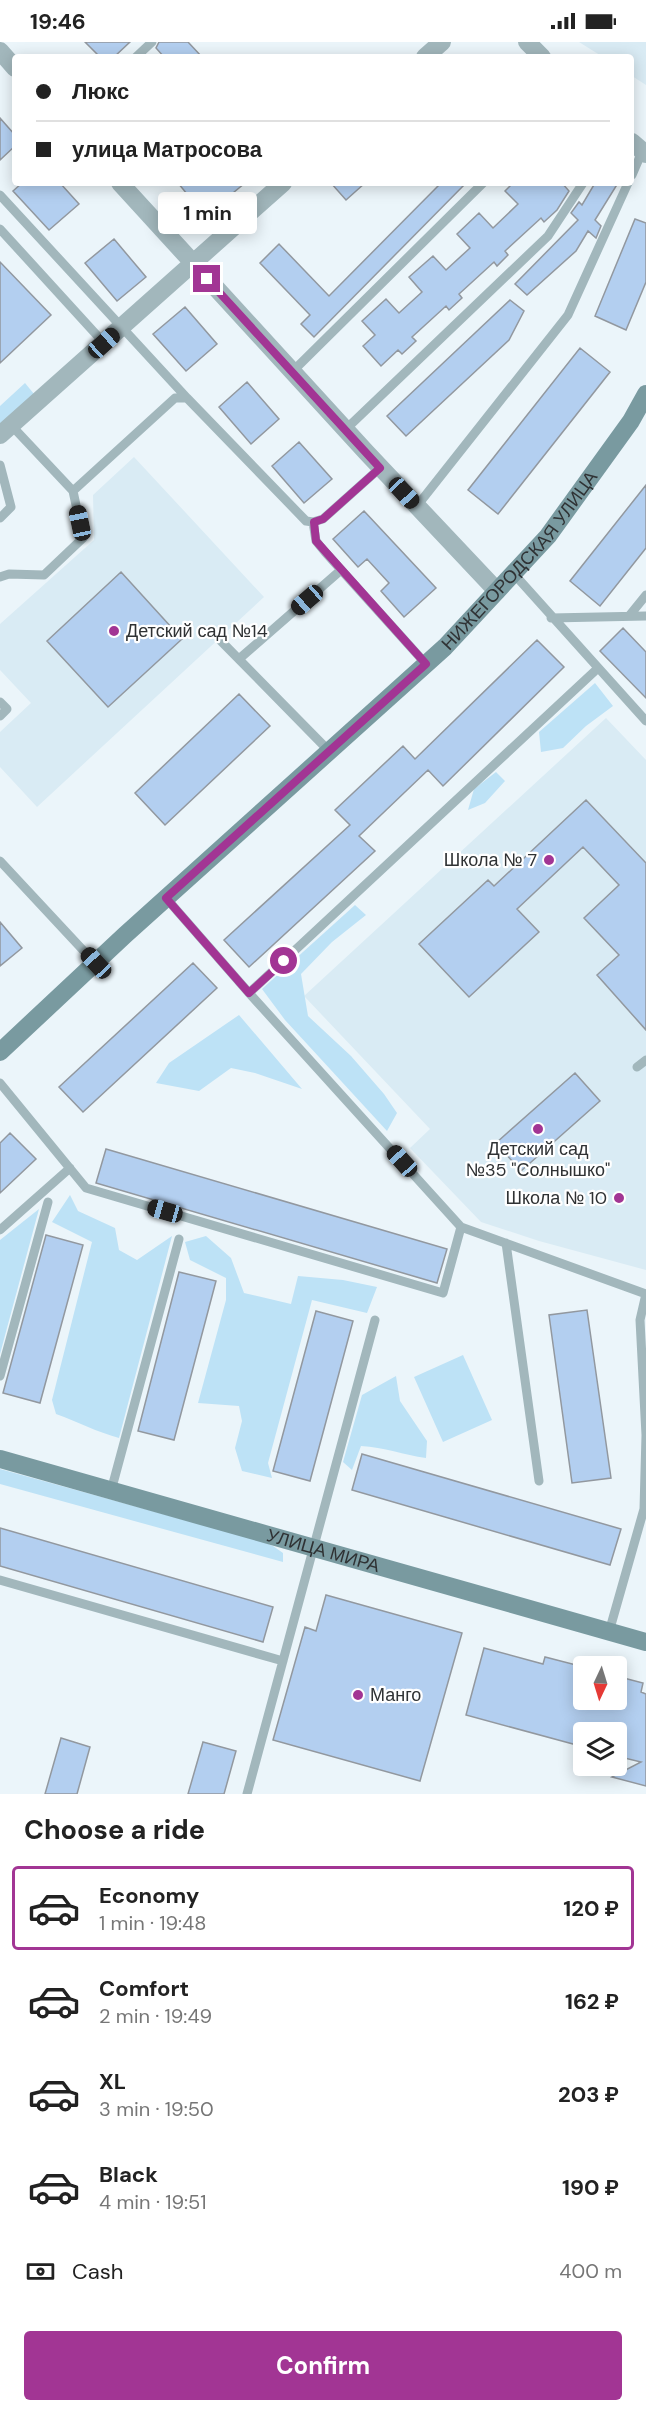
<!DOCTYPE html>
<meta charset="utf-8">
<style>
body{margin:0;font-family:"DM Sans",sans-serif;background:#f6f6f6;color:#222;height:100vh;display:flex;flex-direction:column;font-size:22px;white-space:nowrap}
*{box-sizing:border-box;margin:0}
p{font-size:20px;color:#767676}
.icon{flex:none;width:33px;height:33px;fill:none;stroke:currentColor;stroke-width:2;stroke-linecap:round;stroke-linejoin:round}
.map{position:relative;height:1752px;overflow:hidden}
.panel{display:flex;flex-direction:column;background:#fff;flex:1}
.panel>*{flex:none}
.top-card{position:absolute;left:12px;top:12px;width:622px;height:132px;border-radius:6px;box-shadow:0 3px 15px #0003;display:grid;align-content:center;height:132px;padding:0 24px;background:#fff}
.needle{width:39px;rotate:184deg}
.controls{position:absolute;left:573px;top:1614px;display:grid;gap:12px}
.controls a{display:grid;place-items:center;width:54px;height:54px;border-radius:6px;background:#fff;box-shadow:0 3px 15px #0003;font-size:30px}
.end{position:absolute;width:27px;height:27px;margin:-14px;border:8px solid #a23594;background:#fff;box-shadow:0 0 0 3px #fff}
.from{border-radius:50%}
.bubble{position:absolute;height:42px;border-radius:6px;background:#fff;box-shadow:0 3px 15px #0003;font-size:20px;font-weight:700;line-height:42px;text-align:center}
.car{position:absolute;width:18px;height:36px;margin:-18px -9px;border-radius:8px;box-shadow:0 0 4px 2px #0007;background:linear-gradient(#222 24%,#8ab4d8 0 40%,#222 0 76%,#8ab4d8 0 86%,#222 0)}
.top-card b{display:flex;align-items:center;gap:21px;height:57px;font-size:22px}
.top-card b+b{border-top:2px solid #e0e0e0}
.top-card i{width:15px;height:15px;background:#222}
ul{padding:0;list-style:none}
li{display:flex;align-items:center;gap:18px;height:84px;margin:0 12px 9px;padding:0 12px;border:3px solid transparent;border-radius:6px}
li div{flex:1}
li b{display:block;font-size:22px}
li em{font-style:normal;font-weight:700}
li.selected{border-color:#a23594}
li>.icon{width:54px;height:54px;stroke-width:1.5}
h2{padding:0 24px;font-size:27px;line-height:72px}
.pay{display:flex;align-items:center;gap:15px;height:66px;padding:0 24px;font-size:22px}
.pay p{margin-inline-start:auto}
.cta{display:flex;gap:12px;margin-top:auto;padding:12px 24px}
.cta a{flex:1;height:69px;border-radius:6px;background:#a23594;color:#fff;font-size:24px;font-weight:700;line-height:69px;text-align:center}
.status{display:flex;justify-content:space-between;align-items:center;height:42px;padding:0 30px;background:#fff;direction:ltr}
.status svg{height:16px;fill:currentColor}
.map>svg:first-child{display:block}
</style>
<div class="status"><b>19:46</b><svg viewBox="0 0 49 12"><path d="M0 12V9h3v3zM5 12V6h3v6zM10 12V3h3v9zM15 12V0h3v12zM26 1h20v11H26zM47 4h2v5h-2z"/></svg></div>
<div class="map">
<svg width="646" height="1752" viewBox="0 0 646 1752">
<rect width="100%" height="100%" fill="#ebf5fa"/>
<path fill="#d9ebf4" d="M579 0H646V43L632 34V15H603Z
M134 415 264 555 37 765 0 725V690L31 661 0 628V582L94 498 93 453Z
M606 676 646 718V1228L539 1199 481 1180 410 1106 430 1087 304 954Z"/>
<path fill="#bde2f6" d="M25 341 34 352 0 382V364Z
M595 641 613 664 586 684 563 706 541 710 539 690Z
M496 730 505 739 485 761 468 768 474 747Z
M355 863 366 873 332 900 301 932 308 974 351 1014 384 1052 397 1071 387 1089 285 978 262 947Z
M239 973 302 1047 255 1031 231 1026 199 1049 156 1041 169 1021Z
M70 1153 78 1169 115 1186 119 1208 137 1218 172 1194 119 1396C97 1390 78 1380 56 1372L52 1358 92 1200 52 1180Z
M39 1167 0 1312V1198Z
M206 1194 231 1216 244 1251 291 1262 298 1234 343 1238 377 1245 367 1271 312 1258 268 1421 272 1436 242 1429 235 1406 242 1379 239 1364 198 1361 226 1258V1236L190 1218 185 1200Z
M463 1313 492 1378 443 1400 414 1335Z
M396 1334 400 1359 427 1399 426 1416C404 1413 384 1405 361 1404L352 1428 343 1420 362 1353Z
M0 1427 261 1499 273 1504 283 1511V1520L0 1442Z"/>
<path fill="#b3cff0" stroke="#92989f" stroke-width="1.5" d="M85 0H130L114 15H100Z
M159 0H188L202 15H164L156 6Z
M0 76 15 93V104L0 118Z
M22 141H60L79 162 49 188 13 149Z
M178 141H245L205 174Z
M331 141H365L346 158Z
M441 141H466L314 295 301 282 310 273 260 221 279 202 329 254Z
M513 141H562L569 149 557 168 544 180 541 176 505 209 508 213 497 224 494 220 459 252 462 256 449 268 446 264 412 295 416 299 402 312 398 308 381 324 363 304 375 293 362 279 386 257 399 271 422 250 409 235 433 214 446 228 470 206 457 192 479 171 493 186 518 162 505 149Z
M595 141H618L595 178 601 184 596 196 588 189 576 209 527 253 515 242 578 178 571 171 579 160 582 163Z
M635 177 646 181V240L626 288 595 274Z
M114 197 146 235 117 259 85 221Z
M0 220 51 273 0 321Z
M510 258 524 269 509 298 406 394 387 374Z
M185 265 217 302 186 329 153 292Z
M580 306 610 330 498 472 468 448Z
M247 340 279 377 251 402 219 365Z
M299 400 332 437 304 461 272 424Z
M646 443V506L600 564 570 539Z
M364 469 436 546 404 575 381 549 389 541 367 517 358 525 333 497Z
M121 530 182 597 108 665 47 599Z
M623 586 646 610V656L600 609Z
M537 598 564 625 443 744 428 728 359 794 375 809 249 925 224 898 350 783 335 768 403 704 415 717Z
M239 652 270 684 165 783 135 751Z
M586 758 646 821V988L597 933 619 913 584 876 619 843 583 805 517 867 539 890 469 955 419 902 488 838 494 844Z
M0 880 22 906 0 924Z
M193 921 217 946 83 1070 59 1045Z
M575 1031 600 1059 521 1129 496 1101Z
M10 1091 36 1117 0 1151V1101Z
M106 1107 447 1207 437 1241 96 1141Z
M46 1193 83 1203 40 1361 3 1351Z
M179 1230 216 1239 174 1398 138 1389Z
M587 1268 611 1436 572 1441 549 1273Z
M316 1269 353 1279 310 1439 273 1429Z
M362 1412 621 1487 610 1523 352 1448Z
M0 1486 273 1565 263 1600 0 1524Z
M326 1553 462 1591 420 1739 273 1698 305 1585 316 1589Z
M484 1606 543 1622 545 1615 584 1625V1658H616V1634L643 1641 641 1650 646 1652V1744L612 1735 641 1720 616 1714V1690H584V1705L466 1673Z
M61 1696 90 1705 77 1752H45Z
M203 1700 236 1709 224 1752H188Z"/>
<g fill="none" stroke-linecap="round" stroke-linejoin="round">
<path stroke="#a2b7bc" stroke-width="9" d="M136 15 152 0
M632 133 642 110
M0 153 187 356
M0 187 104 301
M292 330 483 141
M345 388 548 194 583 141
M0 423 11 465 0 476
M73 449 175 356H187L306 479 313 480 323 477 380 426
M417 464 568 273 628 141
M313 480 316 499 325 510 426 622
M514 532 646 679
M0 535 9 532 44 533 83 496 73 449 11 383
M629 574 646 553
M551 576 646 574
M219 597 329 709
M239 617 341 528
M0 660 7 667 0 674
M0 819 95 921
M166 856 249 951 461 1185 646 1252 640 1278 646 1393 644 1467 609 1590
M249 951 597 627
M637 1025 646 1018
M0 1041 86 1146 443 1251 461 1185
M0 1188 70 1126
M506 1201 539 1439
M0 1334 48 1160
M111 1449 179 1197
M0 1538 283 1619
M247 1752 375 1278"/>
<path stroke="#a2b7bc" stroke-width="18" d="M527 0 542 15
M0 9 15 26
M425 15 442 0
M632 100 646 112
M120 141 366 410 497 549
M0 393 283 141"/>
<g stroke="#799aa0" stroke-width="18">
<path id="s1" d="M0 1010 125 893 445 605 548 494 631 379 646 352"/>
<path id="s2" d="M0 1417 646 1600"/>
</g>
</g>
<g fill="none" stroke-linecap="round" stroke-linejoin="round">
<path stroke="#a23594" stroke-width="8" d="M207 237 380 426 323 477 314 480 316 499 426 622 166 856 249 951 284 919"/>
</g>
<g fill="#a23594" stroke="#fff" stroke-width="2">
<circle cx="114" cy="589" r="6"/>
<circle cx="549" cy="818" r="6"/>
<circle cx="538" cy="1087" r="6"/>
<circle cx="619" cy="1156" r="6"/>
<circle cx="358" cy="1653" r="6"/>
</g>
<g text-anchor="middle" dominant-baseline="central" stroke-width="4.5" stroke-linejoin="round" paint-order="stroke">
<g font-size="18" fill="#2f3234" stroke="#fff">
<text stroke="none"><textPath href="#s1" startOffset="716">НИЖЕГОРОДСКАЯ УЛИЦА</textPath></text>
<text stroke="none"><textPath href="#s2" startOffset="336">УЛИЦА МИРА</textPath></text>
</g>
<g font-size="18" fill="#2f3234" stroke="#fff" text-anchor="start">
<text x="126" y="589">Детский сад №14</text>
<text x="537" y="818" text-anchor="end">Школа № 7</text>
<text x="538" y="1107" text-anchor="middle">Детский сад<tspan x="538" dy="21">№35 "Солнышко"</tspan></text>
<text x="607" y="1156" text-anchor="end">Школа № 10</text>
<text x="370" y="1653">Манго</text>
</g>
</g>
</svg>
<div class="controls">
<a><svg class="needle" viewBox="-14 -14 28 28"><path d="M0-13l5 13h-10z" fill="#e53935"/><path d="M0 13l5-13h-10z" fill="#767676"/></svg></a>
<a><svg class="icon" aria-label="layers" viewBox="0 0 24 24"><path d="M12 4l9 5-9 5-9-5zM3 14l9 5 9-5"/></svg></a>
</div>
<i class="end from" style="left:284px;top:919px"></i>
<i class="end" style="left:207px;top:237px"></i>
<div class="bubble" style="left:158px;top:150px;width:99px">1 min</div>
<i class="car" style="left:104px;top:301px;rotate:48deg"></i>
<i class="car" style="left:404px;top:451px;rotate:137deg"></i>
<i class="car" style="left:80px;top:481px;rotate:348deg"></i>
<i class="car" style="left:307px;top:558px;rotate:229deg"></i>
<i class="car" style="left:96px;top:921px;rotate:317deg"></i>
<i class="car" style="left:402px;top:1119px;rotate:318deg"></i>
<i class="car" style="left:165px;top:1169px;rotate:286deg"></i>
<div class="top-card">
<b><i class="from"></i>Люкс</b>
<b><i></i>улица Матросова</b>
</div>
</div>
<section class="panel">
<h2>Choose a ride</h2>
<ul>
<li class="selected"><svg class="icon" aria-label="car" viewBox="0 0 24 24"><path d="M5 17H2v-5l4-1 3-4h7l3 4 3 1v5h-3M9 17h6M6 11h13"/><circle cx="7" cy="17" r="2"/><circle cx="17" cy="17" r="2"/></svg><div><b>Economy</b><p>1 min · 19:48</p></div><em>120 ₽</em></li>
<li><svg class="icon" aria-label="car" viewBox="0 0 24 24"><path d="M5 17H2v-5l4-1 3-4h7l3 4 3 1v5h-3M9 17h6M6 11h13"/><circle cx="7" cy="17" r="2"/><circle cx="17" cy="17" r="2"/></svg><div><b>Comfort</b><p>2 min · 19:49</p></div><em>162 ₽</em></li>
<li><svg class="icon" aria-label="car" viewBox="0 0 24 24"><path d="M5 17H2v-5l4-1 3-4h7l3 4 3 1v5h-3M9 17h6M6 11h13"/><circle cx="7" cy="17" r="2"/><circle cx="17" cy="17" r="2"/></svg><div><b>XL</b><p>3 min · 19:50</p></div><em>203 ₽</em></li>
<li><svg class="icon" aria-label="car" viewBox="0 0 24 24"><path d="M5 17H2v-5l4-1 3-4h7l3 4 3 1v5h-3M9 17h6M6 11h13"/><circle cx="7" cy="17" r="2"/><circle cx="17" cy="17" r="2"/></svg><div><b>Black</b><p>4 min · 19:51</p></div><em>190 ₽</em></li>
</ul>
<div class="pay"><svg class="icon" aria-label="cash" viewBox="0 0 24 24"><path d="M3 7h18v10H3z"/><circle cx="12" cy="12" r="2"/></svg>Cash<p>400 m</p></div>
<div class="cta"><a>Confirm</a></div>
</section>
